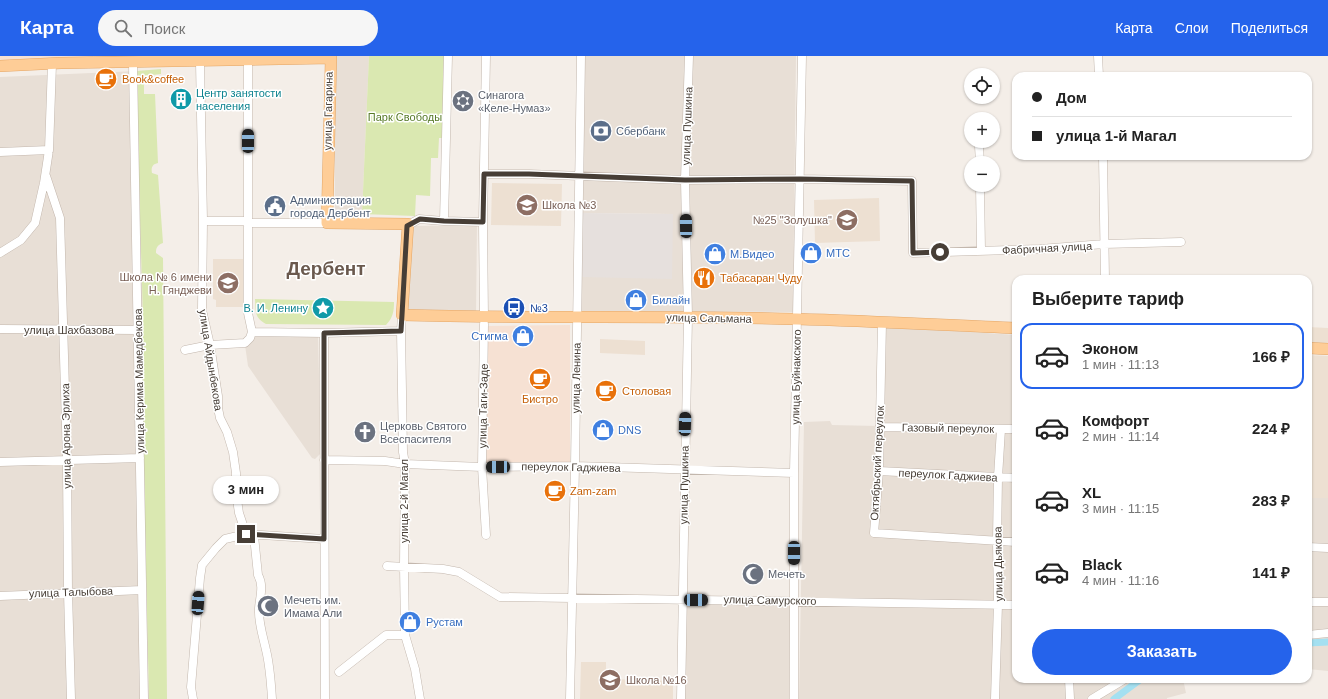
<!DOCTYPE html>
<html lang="ru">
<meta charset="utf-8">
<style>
body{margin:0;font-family:Helvetica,sans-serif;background:#f6f6f6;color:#222;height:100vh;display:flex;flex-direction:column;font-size:15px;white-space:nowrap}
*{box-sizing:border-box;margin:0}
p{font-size:13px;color:#767676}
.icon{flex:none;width:22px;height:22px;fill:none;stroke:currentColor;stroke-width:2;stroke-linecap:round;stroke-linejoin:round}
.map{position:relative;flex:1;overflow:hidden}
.drawer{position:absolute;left:1012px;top:219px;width:300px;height:408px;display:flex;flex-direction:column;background:#fff;border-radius:12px;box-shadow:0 1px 3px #0004}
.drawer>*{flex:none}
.hud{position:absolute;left:1012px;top:16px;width:300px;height:88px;border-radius:12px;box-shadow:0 1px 3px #0004;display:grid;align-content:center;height:88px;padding:0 20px;background:#fff}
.controls{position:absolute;left:964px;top:12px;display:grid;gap:8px}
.controls a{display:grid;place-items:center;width:36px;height:36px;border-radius:50%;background:#fff;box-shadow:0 1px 3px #0004;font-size:20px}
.end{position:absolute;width:18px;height:18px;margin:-9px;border:5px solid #473e36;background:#fff;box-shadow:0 0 0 2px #fff}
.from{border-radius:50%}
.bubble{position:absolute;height:28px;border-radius:14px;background:#fff;box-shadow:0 1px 3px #0004;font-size:13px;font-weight:800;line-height:28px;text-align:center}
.car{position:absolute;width:12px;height:24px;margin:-12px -6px;border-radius:5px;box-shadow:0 0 3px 1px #0007;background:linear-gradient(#222 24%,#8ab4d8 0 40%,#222 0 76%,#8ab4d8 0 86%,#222 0)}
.hud b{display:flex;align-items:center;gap:14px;height:38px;font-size:15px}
.hud b+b{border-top:1px solid #e0e0e0}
.hud i{width:10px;height:10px;background:#222}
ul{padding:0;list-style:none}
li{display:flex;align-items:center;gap:12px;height:66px;margin:0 8px 6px;padding:0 12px;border:2px solid transparent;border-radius:12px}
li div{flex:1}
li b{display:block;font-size:15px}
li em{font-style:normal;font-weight:800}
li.on{border-color:#2563eb}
li>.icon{width:36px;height:36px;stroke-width:1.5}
h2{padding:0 20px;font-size:18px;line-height:48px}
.action{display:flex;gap:8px;margin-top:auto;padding:8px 20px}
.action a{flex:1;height:46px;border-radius:24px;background:#2563eb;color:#fff;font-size:16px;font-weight:800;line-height:46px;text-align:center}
header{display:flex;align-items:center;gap:24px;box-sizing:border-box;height:56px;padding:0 20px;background:#2563eb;color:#fff}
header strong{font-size:19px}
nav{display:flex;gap:22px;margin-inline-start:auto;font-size:14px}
.search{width:280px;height:36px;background:#f6f6f6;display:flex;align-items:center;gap:10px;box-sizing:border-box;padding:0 14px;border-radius:22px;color:#767676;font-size:15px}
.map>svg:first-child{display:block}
</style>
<header>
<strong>Карта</strong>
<div class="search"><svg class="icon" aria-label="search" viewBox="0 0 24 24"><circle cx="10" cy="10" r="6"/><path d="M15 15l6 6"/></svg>Поиск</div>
<nav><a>Карта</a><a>Слои</a><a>Поделиться</a></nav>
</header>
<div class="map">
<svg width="1328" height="643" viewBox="0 0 1328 643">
<rect width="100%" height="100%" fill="#f4eee8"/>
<path fill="#e8dfd6" d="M334 0H369L362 158 335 159Z
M585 0H796L793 256 581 255V221L673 158 583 157Z
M137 15V67L143 261V389L149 643H0V21Z
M477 169 476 258H404L411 170Z
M884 270 1016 279V623H1183L1186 637 1167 642V643H799L804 366 830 365 832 369 878 370Z
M255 279 318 280 321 397 315 403 312 402 248 310 245 289Z
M1308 442H1328V615L1308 613Z
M685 547 790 548 789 643H685Z"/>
<path fill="#f6e1d3" d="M0 0H93V5L0 7Z
M570 269V407L485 408 486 270Z"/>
<path fill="#e6e0dd" d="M583 157 673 158 672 223 581 221Z"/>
<path fill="#ede0d2" d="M492 127 562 128 561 170 491 169Z
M879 142 880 185 815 187 814 144Z
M213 203H243V251H216V244L213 243Z
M1308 271 1328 272V290L1308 289Z
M600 283 645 285V299L600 297Z
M1308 299 1328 300V442H1308Z
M581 606H606V623L673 625V643H580Z"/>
<path fill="#dae8b1" d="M369 0H446L444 82H439L438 102H431L430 140 416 139 415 160 362 158Z
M161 13V18L144 20V38H155L158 107C152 108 151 112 152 117L158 119 163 187C157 189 156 192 156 197L163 202 167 643H149L143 389V261L137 67V15Z
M255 243 394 246C394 255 393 262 386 269L266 268C254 261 256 256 255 243Z"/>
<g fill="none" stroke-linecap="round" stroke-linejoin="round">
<path stroke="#a4e0f1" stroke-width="7" d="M1308 587 1328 586
M1114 643 1141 623"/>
<g stroke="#c3b7ad" stroke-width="9">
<path id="minor" d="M248 0V257L252 276
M1098 0 1099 20
M200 6 203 165 202 254 210 289 218 340V352L220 362 227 376 233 396 236 417V437L239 457 246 478
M133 8 144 643
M979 90 980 107
M0 96 49 94
M1103 100 1105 223
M485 118H529L685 124 800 123 912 125 913 197 1040 193 1104 188 1181 186
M46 120 60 162 67 404 68 536 71 643
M980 129 981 195
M203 165H247
M444 165 448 0
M247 167H327
M407 170 419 163 444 165 483 166
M0 197 21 184 35 167 44 127 49 94 52 8
M402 259 401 275 403 396 405 408 404 510 405 579 415 613 420 643
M484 262 483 166 486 0
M882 266 879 415 874 477 1016 486
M484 268 482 411 486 479
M0 273 138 274
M252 276 324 277 401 275
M324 277 325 643
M185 294 210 289 245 287 250 282 252 276
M880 371 1016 373
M324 404 385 405 405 408 482 411 575 410 794 417
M0 406 140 402
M879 415 1016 422
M254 480 258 519C264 530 260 540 259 552 258 566 263 580 266 594 270 610 271 627 272 643
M1308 491 1328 492
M387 510 443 513 459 516 500 541 1016 549
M0 540 142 534
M1308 546H1328
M1308 579 1328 577
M339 616 386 579H405
M1069 623 1070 643
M193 643 191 631 200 522 202 509 216 492 225 483 246 478 324 483
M570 643 575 410 581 0
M681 643 688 261 685 124 689 0
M794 643V417L802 0
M995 643 998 548 997 485 998 421 1001 373
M1092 643 1125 623"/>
</g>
<g stroke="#e4a666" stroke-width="12">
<path id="major" d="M0 10 61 7 331 2 327 167 408 168 402 259
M402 259C534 263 666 259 797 263 870 265 943 269 1016 272
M1308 292 1328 293"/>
</g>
<use href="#minor" stroke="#fff" stroke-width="8"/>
<use href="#major" stroke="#fecd97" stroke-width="11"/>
</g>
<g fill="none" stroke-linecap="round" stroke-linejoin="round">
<path stroke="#473e36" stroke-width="5" d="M246 478 324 483V277L401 275 402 259 407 170 420 163 444 165 483 166 484 118H529L685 124 800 123 912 125 913 197 940 196"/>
</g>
<defs>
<g id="cafe-disc" transform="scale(1.15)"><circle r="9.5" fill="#e8710a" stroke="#fff"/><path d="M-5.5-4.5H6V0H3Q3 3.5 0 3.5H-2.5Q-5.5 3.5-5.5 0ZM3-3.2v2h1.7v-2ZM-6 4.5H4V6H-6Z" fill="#fff"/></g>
<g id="building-disc" transform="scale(1.15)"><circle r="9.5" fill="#0f9aa8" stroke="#fff"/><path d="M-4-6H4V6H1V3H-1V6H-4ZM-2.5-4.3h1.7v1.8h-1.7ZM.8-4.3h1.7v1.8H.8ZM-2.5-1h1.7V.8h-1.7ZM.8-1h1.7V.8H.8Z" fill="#fff"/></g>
<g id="synagogue-disc" transform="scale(1.15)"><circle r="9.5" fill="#6b7280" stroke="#fff"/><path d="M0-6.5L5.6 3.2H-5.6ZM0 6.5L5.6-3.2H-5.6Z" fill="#fff"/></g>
<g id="bank-disc" transform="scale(1.15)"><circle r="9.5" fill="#5c6f8a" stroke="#fff"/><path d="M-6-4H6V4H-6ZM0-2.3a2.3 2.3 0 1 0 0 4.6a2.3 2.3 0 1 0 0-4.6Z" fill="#fff"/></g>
<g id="school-disc" transform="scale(1.15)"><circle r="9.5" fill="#8d6e63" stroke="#fff"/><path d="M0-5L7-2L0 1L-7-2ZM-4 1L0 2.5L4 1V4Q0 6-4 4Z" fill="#fff"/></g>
<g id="civic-disc" transform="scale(1.15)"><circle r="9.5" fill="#5c6f8a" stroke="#fff"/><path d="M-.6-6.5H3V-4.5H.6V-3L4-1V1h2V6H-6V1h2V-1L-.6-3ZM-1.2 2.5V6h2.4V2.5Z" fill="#fff"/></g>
<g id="shop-disc" transform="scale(1.15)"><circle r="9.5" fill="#3f7fe0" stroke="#fff"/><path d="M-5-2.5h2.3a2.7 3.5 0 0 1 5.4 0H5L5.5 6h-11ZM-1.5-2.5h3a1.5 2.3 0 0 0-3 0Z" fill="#fff"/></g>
<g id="restaurant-disc" transform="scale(1.15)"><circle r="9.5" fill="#e8710a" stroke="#fff"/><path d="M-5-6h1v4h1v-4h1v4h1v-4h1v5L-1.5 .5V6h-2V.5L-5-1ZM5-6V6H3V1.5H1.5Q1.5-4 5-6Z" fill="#fff"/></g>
<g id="sight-disc" transform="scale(1.15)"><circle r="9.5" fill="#0f9aa8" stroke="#fff"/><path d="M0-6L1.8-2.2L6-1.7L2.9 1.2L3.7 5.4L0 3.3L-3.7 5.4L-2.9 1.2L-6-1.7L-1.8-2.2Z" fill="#fff"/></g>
<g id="bus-disc" transform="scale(1.15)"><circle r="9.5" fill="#1a4fb4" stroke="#fff"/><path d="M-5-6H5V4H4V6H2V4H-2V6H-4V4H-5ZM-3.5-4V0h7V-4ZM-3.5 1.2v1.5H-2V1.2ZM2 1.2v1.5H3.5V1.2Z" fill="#fff"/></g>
<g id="church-disc" transform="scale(1.15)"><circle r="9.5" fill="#6b7280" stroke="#fff"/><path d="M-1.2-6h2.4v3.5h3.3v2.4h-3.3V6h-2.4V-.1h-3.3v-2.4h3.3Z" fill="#fff"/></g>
<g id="mosque-disc" transform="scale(1.15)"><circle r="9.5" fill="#6b7280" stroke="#fff"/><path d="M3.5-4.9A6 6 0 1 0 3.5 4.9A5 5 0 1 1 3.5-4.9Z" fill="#fff"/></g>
</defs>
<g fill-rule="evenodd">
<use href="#cafe-disc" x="106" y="23"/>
<use href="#building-disc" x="181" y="43"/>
<use href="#synagogue-disc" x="463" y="45"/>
<use href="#bank-disc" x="601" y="75"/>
<use href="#school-disc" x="527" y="149"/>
<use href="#civic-disc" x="275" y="150"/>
<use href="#school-disc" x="847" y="164"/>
<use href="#shop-disc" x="811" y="197"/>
<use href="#shop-disc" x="715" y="198"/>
<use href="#restaurant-disc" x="704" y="222"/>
<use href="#school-disc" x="228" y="227"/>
<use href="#shop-disc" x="636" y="244"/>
<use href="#sight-disc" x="323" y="252"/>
<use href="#bus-disc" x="514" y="252"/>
<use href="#shop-disc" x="523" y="280"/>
<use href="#cafe-disc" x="540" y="323"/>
<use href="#cafe-disc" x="606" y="335"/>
<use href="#shop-disc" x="603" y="374"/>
<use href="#church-disc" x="365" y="376"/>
<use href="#cafe-disc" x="555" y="435"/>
<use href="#mosque-disc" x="753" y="518"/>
<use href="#mosque-disc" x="268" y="550"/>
<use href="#shop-disc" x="410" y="566"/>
<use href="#school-disc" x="610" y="624"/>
</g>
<g text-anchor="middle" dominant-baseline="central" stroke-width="3" stroke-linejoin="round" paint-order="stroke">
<g font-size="11" fill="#c56008" stroke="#fff" text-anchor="start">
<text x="122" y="23">Book&amp;coffee</text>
<text x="720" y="222">Табасаран Чуду</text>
<text x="622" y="335">Столовая</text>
<text x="540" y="343" text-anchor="middle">Бистро</text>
<text x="570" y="435">Zam-zam</text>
</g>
<g font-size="11" fill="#0d838f" stroke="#fff" text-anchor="start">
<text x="196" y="37">Центр занятости<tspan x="196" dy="13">населения</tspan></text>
<text x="308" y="252" text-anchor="end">В. И. Ленину</text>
</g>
<g font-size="11" fill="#5b616d" stroke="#fff" text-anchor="start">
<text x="478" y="39">Синагога<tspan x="478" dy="13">«Келе-Нумаз»</tspan></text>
<text x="380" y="370">Церковь Святого<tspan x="380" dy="13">Всеспасителя</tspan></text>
<text x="768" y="518">Мечеть</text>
<text x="284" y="544">Мечеть им.<tspan x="284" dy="13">Имама Али</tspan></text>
</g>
<g font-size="11" fill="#473e36" stroke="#fff">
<text transform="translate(328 55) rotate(-89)">улица Гагарина</text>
<text transform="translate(687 70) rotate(-88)">улица Пушкина</text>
<text transform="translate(1047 192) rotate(-3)">Фабричная улица</text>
<text transform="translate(709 262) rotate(1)">улица Сальмана</text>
<text x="69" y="274">улица Шахбазова</text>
<text transform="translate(211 304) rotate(81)">улица Айдынбекова</text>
<text transform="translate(796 321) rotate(-89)">улица Буйнакского</text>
<text transform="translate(576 322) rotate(-89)">улица Ленина</text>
<text transform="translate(139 325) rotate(-91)">улица Керима Мамедбекова</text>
<text transform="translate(483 350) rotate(-89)">улица Таги-Заде</text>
<text transform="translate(948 372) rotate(1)">Газовый переулок</text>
<text transform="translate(66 380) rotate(-91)">улица Арона Эрлиха</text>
<text transform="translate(877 407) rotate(-87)">Октябрьский переулок</text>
<text transform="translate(571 411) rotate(1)">переулок Гаджиева</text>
<text transform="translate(948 419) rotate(3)">переулок Гаджиева</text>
<text transform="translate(684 429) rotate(-89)">улица Пушкина</text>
<text transform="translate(404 445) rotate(-90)">улица 2-й Магал</text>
<text transform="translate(998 508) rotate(-91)">улица Дьякова</text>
<text transform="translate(71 536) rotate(-2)">улица Талыбова</text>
<text transform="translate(770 544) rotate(1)">улица Самурского</text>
</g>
<g font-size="11" fill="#577a29" stroke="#fff">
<text x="405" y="61">Парк Свободы</text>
</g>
<g font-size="11" fill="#4e5e75" stroke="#fff" text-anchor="start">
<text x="616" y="75">Сбербанк</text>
<text x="290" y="144">Администрация<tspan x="290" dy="13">города Дербент</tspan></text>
</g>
<g font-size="11" fill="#785e54" stroke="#fff" text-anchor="start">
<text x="542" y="149">Школа №3</text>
<text x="832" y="164" text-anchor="end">№25 "Золушка"</text>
<text x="212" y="221" text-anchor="end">Школа № 6 имени<tspan x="212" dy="13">Н. Гянджеви</tspan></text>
<text x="626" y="624">Школа №16</text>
</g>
<g font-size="11" fill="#366cbe" stroke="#fff" text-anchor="start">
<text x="826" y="197">МТС</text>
<text x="730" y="198">М.Видео</text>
<text x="652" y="244">Билайн</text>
<text x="508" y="280" text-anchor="end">Стигма</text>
<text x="618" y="374">DNS</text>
<text x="426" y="566">Рустам</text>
</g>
<g font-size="11" fill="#164399" stroke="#fff" text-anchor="start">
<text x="530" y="252">№3</text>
</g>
<g font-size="19" font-weight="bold" fill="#6a594e" stroke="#fff">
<text x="326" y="212">Дербент</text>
</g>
</g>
</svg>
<div class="controls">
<a><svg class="icon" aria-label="locate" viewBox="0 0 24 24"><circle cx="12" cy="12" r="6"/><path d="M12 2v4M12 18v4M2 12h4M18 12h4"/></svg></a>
<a>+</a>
<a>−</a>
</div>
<i class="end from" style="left:940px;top:196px"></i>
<i class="end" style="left:246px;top:478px"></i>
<div class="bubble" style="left:213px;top:420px;width:66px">3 мин</div>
<i class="car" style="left:248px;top:85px;rotate:0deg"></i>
<i class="car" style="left:686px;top:170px;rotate:359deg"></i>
<i class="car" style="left:685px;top:368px;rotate:2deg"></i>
<i class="car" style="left:498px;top:411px;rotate:270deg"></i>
<i class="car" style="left:794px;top:497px;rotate:180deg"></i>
<i class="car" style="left:696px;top:544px;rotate:91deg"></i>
<i class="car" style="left:198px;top:547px;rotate:4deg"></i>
<div class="hud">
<b><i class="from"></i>Дом</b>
<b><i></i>улица 1-й Магал</b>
</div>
<section class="drawer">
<h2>Выберите тариф</h2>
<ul>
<li class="on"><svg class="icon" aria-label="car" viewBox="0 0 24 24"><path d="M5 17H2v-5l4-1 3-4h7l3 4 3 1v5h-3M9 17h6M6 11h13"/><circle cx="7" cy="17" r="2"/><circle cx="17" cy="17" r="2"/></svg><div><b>Эконом</b><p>1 мин · 11:13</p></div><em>166 ₽</em></li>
<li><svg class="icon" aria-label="car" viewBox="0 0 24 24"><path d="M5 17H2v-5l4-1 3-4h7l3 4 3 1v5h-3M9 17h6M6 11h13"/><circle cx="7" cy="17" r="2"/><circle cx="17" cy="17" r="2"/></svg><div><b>Комфорт</b><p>2 мин · 11:14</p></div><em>224 ₽</em></li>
<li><svg class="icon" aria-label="car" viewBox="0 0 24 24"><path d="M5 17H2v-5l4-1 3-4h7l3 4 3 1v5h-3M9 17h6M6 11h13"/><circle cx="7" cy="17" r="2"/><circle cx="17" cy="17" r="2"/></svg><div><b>XL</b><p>3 мин · 11:15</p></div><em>283 ₽</em></li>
<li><svg class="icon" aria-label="car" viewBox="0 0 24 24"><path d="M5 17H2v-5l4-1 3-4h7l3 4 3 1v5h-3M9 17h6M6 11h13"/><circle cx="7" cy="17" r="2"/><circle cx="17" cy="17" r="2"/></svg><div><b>Black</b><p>4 мин · 11:16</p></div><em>141 ₽</em></li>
</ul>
<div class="action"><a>Заказать</a></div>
</section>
</div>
